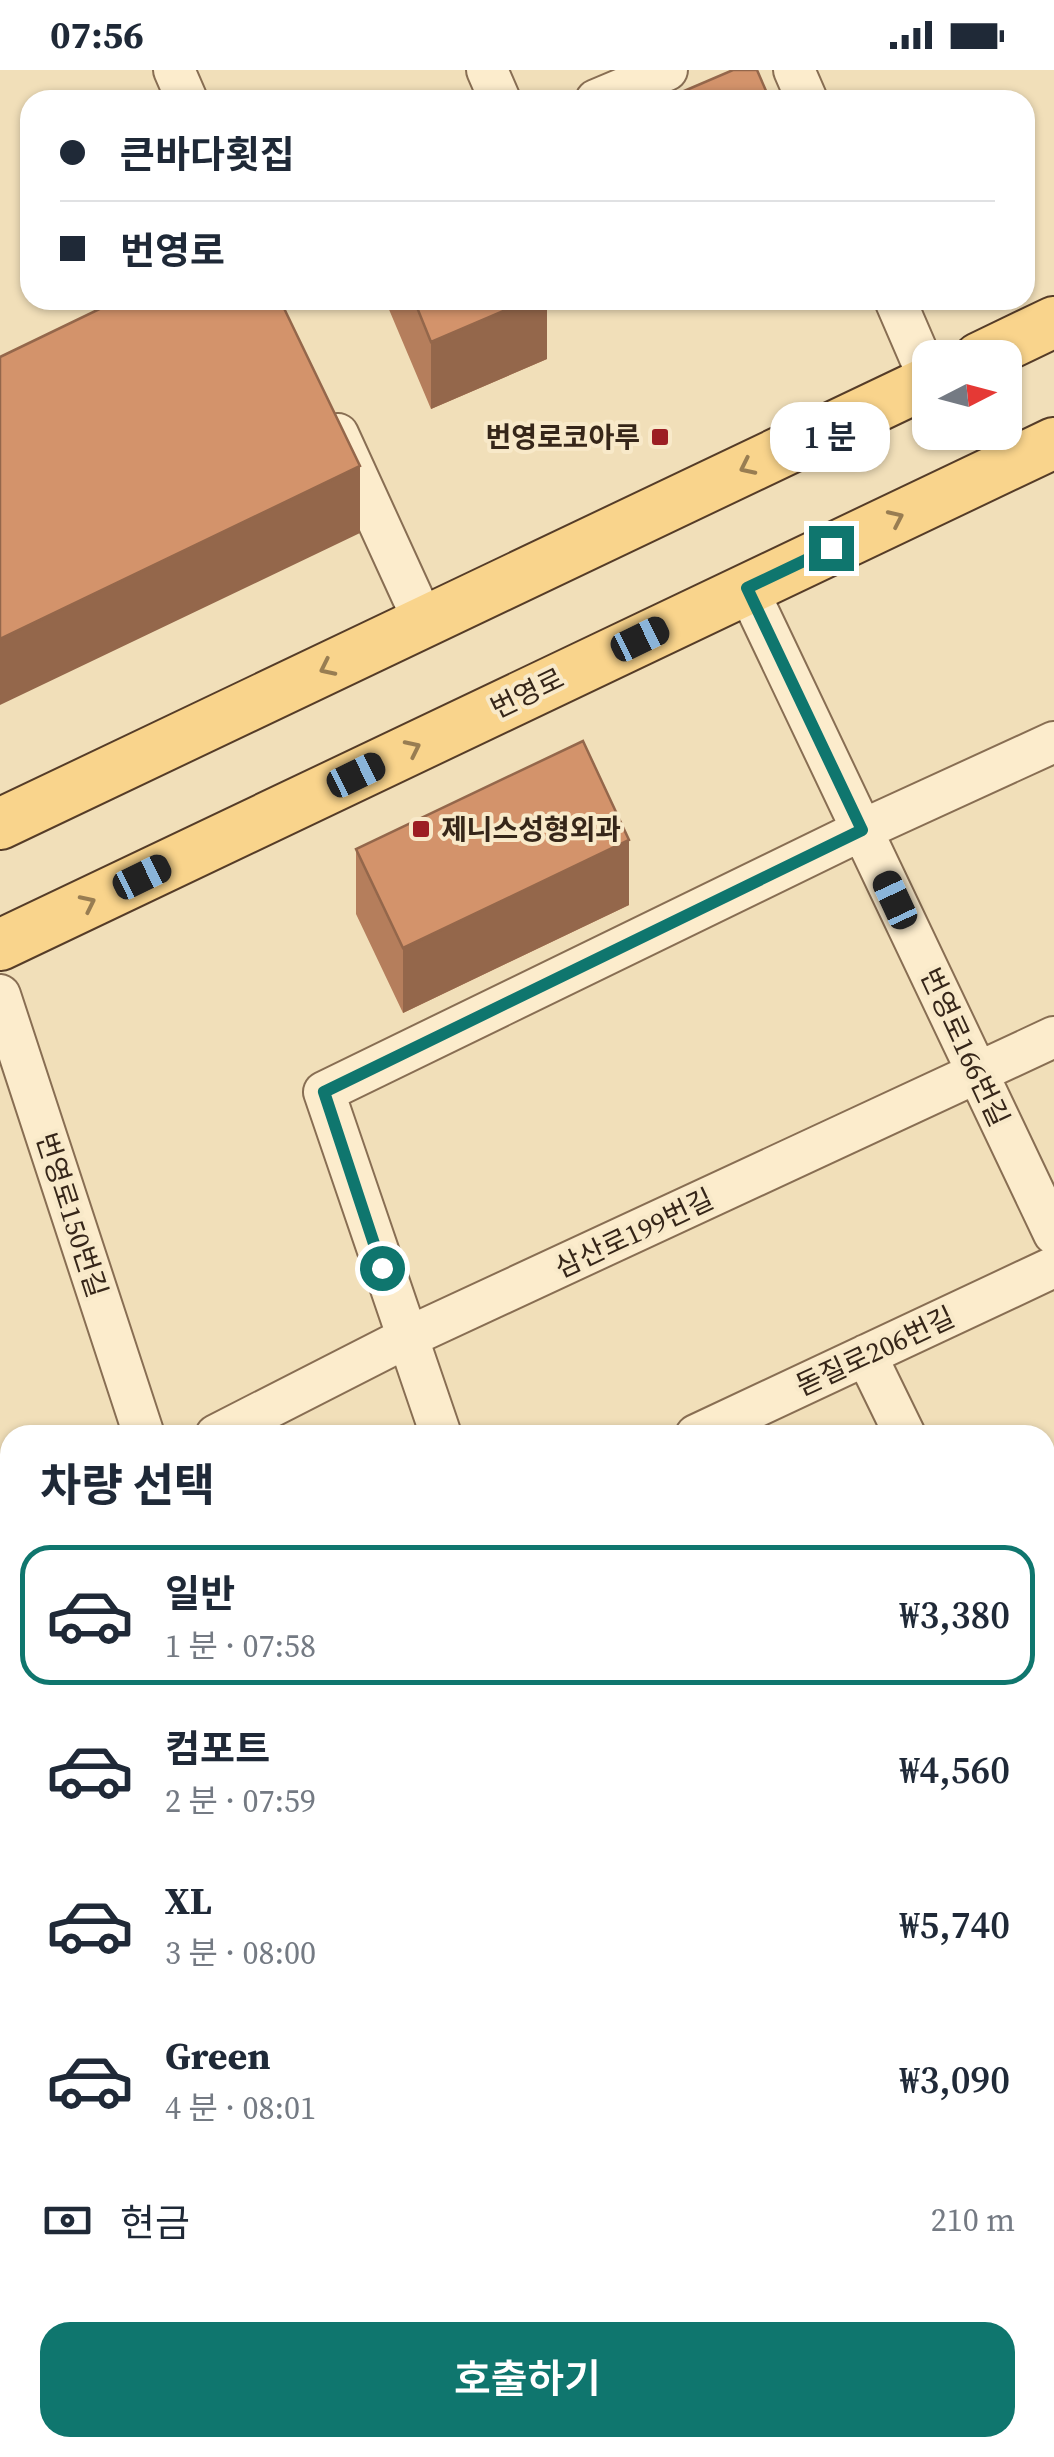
<!DOCTYPE html>
<html lang="ko">
<meta charset="utf-8">
<style>
body{margin:0;font-family:"Source Serif 4","Noto Sans KR",serif;background:#f2f2f3;color:#1f2937;height:100vh;display:flex;flex-direction:column;font-size:38px;white-space:nowrap}
*{box-sizing:border-box;margin:0}
p{font-size:32px;color:#747a83}
.icon{flex:none;width:55px;height:55px;fill:none;stroke:currentColor;stroke-width:2;stroke-linecap:round;stroke-linejoin:round}
.map{position:relative;flex:1;overflow:hidden}
.panel{position:absolute;left:0px;top:1355px;width:1055px;height:1032px;display:flex;flex-direction:column;background:#fff;border-radius:30px 30px 0 0;box-shadow:0 2px 8px #0004}
.panel>*{flex:none}
.hud{position:absolute;left:20px;top:20px;width:1015px;height:220px;border-radius:30px;box-shadow:0 2px 8px #0004;display:grid;align-content:center;height:220px;padding:0 40px;background:#fff}
.needle{width:65px;rotate:84deg}
.fabs{position:absolute;left:912px;top:270px;display:grid;gap:20px}
.fabs a{display:grid;place-items:center;width:110px;height:110px;border-radius:20px;background:#fff;box-shadow:0 2px 8px #0004;font-size:50px}
.end{position:absolute;width:45px;height:45px;margin:-22px;border:12px solid #0f766e;background:#fff;box-shadow:0 0 0 5px #fff}
.from{border-radius:50%}
.bubble{position:absolute;height:70px;border-radius:30px;background:#fff;box-shadow:0 2px 8px #0004;font-size:32px;font-weight:600;line-height:70px;text-align:center}
.car{position:absolute;width:30px;height:60px;margin:-30px -15px;border-radius:12px;box-shadow:0 0 8px 2px #0007;background:linear-gradient(#222 24%,#8ab4d8 0 40%,#222 0 76%,#8ab4d8 0 86%,#222 0)}
.hud b{display:flex;align-items:center;gap:35px;height:95px;font-size:38px}
.hud b+b{border-top:2px solid #e0e1e3}
.hud i{width:25px;height:25px;background:#1f2937}
ul{padding:0;list-style:none}
li{display:flex;align-items:center;gap:30px;height:140px;margin:0 20px 15px;padding:0 20px;border:5px solid transparent;border-radius:30px}
li div{flex:1}
li b{display:block;font-size:38px}
li em{font-style:normal;font-weight:600}
li.active{border-color:#0f766e}
li>.icon{width:90px;height:90px;stroke-width:1.5}
h2{padding:0 40px;font-size:45px;line-height:120px}
.pay{display:flex;align-items:center;gap:25px;height:110px;padding:0 40px;font-size:38px}
.pay p{margin-inline-start:auto}
.cta{display:flex;gap:20px;margin-top:auto;padding:20px 40px}
.cta a{flex:1;height:115px;border-radius:30px;background:#0f766e;color:#fff;font-size:40px;font-weight:600;line-height:115px;text-align:center}
.status{display:flex;justify-content:space-between;align-items:center;height:70px;padding:0 50px;background:#fff;direction:ltr}
.status svg{height:28px;fill:currentColor}
.map>svg:first-child{display:block}
</style>
<div class="status"><b>07:56</b><svg viewBox="0 0 49 12"><path d="M0 12V9h3v3zM5 12V6h3v6zM10 12V3h3v9zM15 12V0h3v12zM26 1h20v11H26zM47 4h2v5h-2z"/></svg></div>
<div class="map">
<svg width="1054" height="2387" viewBox="0 0 1054 2387">
<rect width="100%" height="100%" fill="#f1dfb9"/>
<path fill="#cacf8d" d="M1045 1657 1054 1676V2035L1045 2040Z"/>
<g fill="none" stroke-linecap="round" stroke-linejoin="round">
<g stroke="#886e53" stroke-width="44">
<path id="minor" d="M174 0 187 30
M487 0 500 30
M794 0 807 30
M596 30 667 0
M895 230 930 311
M338 364 424 552
M747 518 1054 1164
M0 925 144 1365
M866 1285 905 1365
M216 1365 406 1268 1054 967
M441 1365 324 1022 862 760 1054 672
M696 1365 1054 1197
M0 1438 10 1435
M1045 1657 1054 1676
M0 1823 10 1857
M1045 2040 1054 2036
M0 2158 10 2154
M176 2378 179 2387
M502 2378 505 2387
M797 2378 801 2387"/>
</g>
<g stroke="#553c28" stroke-width="54">
<path id="major" d="M979 288 1054 252
M0 754 930 311
M0 875 1054 373
M1019 2387 1040 2378"/>
</g>
<use href="#minor" stroke="#fceccc" stroke-width="40"/>
<use href="#major" stroke="#f9d48c" stroke-width="50"/>
</g>
<path fill="#b57e5c" d="M385 230H547V289L431 339Z
M356 779 629 835 403 943 356 844Z"/>
<path fill="#94674b" d="M529 230H547V289L431 339V272Z
M360 396V463L0 635V569Z
M629 770V835L403 943V878Z
M10 2270V2330L0 2334V2273Z"/>
<path fill="#d3936b" stroke="#94674b" stroke-width="2.5" d="M733 0H757L770 30H663Z
M118 230H280L360 396 0 569V287Z
M414 230H529L431 272Z
M583 671 629 770 403 878 356 779Z
M0 2218 10 2245V2270L0 2273Z
M10 2292V2378H139L142 2387H0V2295Z"/>
<defs><path id="oneway-chevron" d="M-2-3.5L2.5 0L-2 3.5" fill="none" stroke-width="1.6" stroke-linecap="round" stroke-linejoin="round" transform="scale(2.5)"/></defs>
<g stroke="#987d52">
<use href="#oneway-chevron" transform="translate(747 397) rotate(154)"/>
<use href="#oneway-chevron" transform="translate(896 448) rotate(-25)"/>
<use href="#oneway-chevron" transform="translate(327 598) rotate(154)"/>
<use href="#oneway-chevron" transform="translate(413 678) rotate(-26)"/>
<use href="#oneway-chevron" transform="translate(88 833) rotate(-26)"/>
</g>
<g fill="none" stroke-linecap="round" stroke-linejoin="round">
<path stroke="#0f766e" stroke-width="12" d="M382 1198 324 1022 862 760 747 518 831 478"/>
</g>
<g fill="#9c1e23" stroke="#f8e9c9" stroke-width="4">
<rect x="650" y="357" width="20" height="20" rx="5"/>
<rect x="411" y="749" width="20" height="20" rx="5"/>
</g>
<g text-anchor="middle" dominant-baseline="central" stroke-width="8" stroke-linejoin="round" paint-order="stroke">
<g font-size="28" font-weight="bold" fill="#362619" stroke="#f8e9c9" text-anchor="end">
<text x="640" y="367">번영로코아루</text>
<text x="441" y="759" text-anchor="start">제니스성형외과</text>
</g>
<g font-size="28" fill="#362619" stroke="#f8e9c9">
<text transform="translate(527 623) rotate(-26)">번영로</text>
<text transform="translate(965 977) rotate(65)">번영로166번길</text>
<text transform="translate(72 1145) rotate(72)">번영로150번길</text>
<text transform="translate(634 1163) rotate(-25)">삼산로199번길</text>
<text transform="translate(875 1281) rotate(-25)">돋질로206번길</text>
</g>
</g>
</svg>
<div class="fabs">
<a><svg class="needle" viewBox="-14 -14 28 28"><path d="M0-13l5 13h-10z" fill="#e53935"/><path d="M0 13l5-13h-10z" fill="#747a83"/></svg></a>
</div>
<i class="end from" style="left:382px;top:1198px"></i>
<i class="end" style="left:831px;top:478px"></i>
<div class="bubble" style="left:770px;top:332px;width:120px">1 분</div>
<i class="car" style="left:640px;top:569px;rotate:64deg"></i>
<i class="car" style="left:356px;top:705px;rotate:64deg"></i>
<i class="car" style="left:142px;top:807px;rotate:64deg"></i>
<i class="car" style="left:895px;top:830px;rotate:335deg"></i>
<div class="hud">
<b><i class="from"></i>큰바다횟집</b>
<b><i></i>번영로</b>
</div>
<section class="panel">
<h2>차량 선택</h2>
<ul>
<li class="active"><svg class="icon" aria-label="car" viewBox="0 0 24 24"><path d="M5 17H2v-5l4-1 3-4h7l3 4 3 1v5h-3M9 17h6M6 11h13"/><circle cx="7" cy="17" r="2"/><circle cx="17" cy="17" r="2"/></svg><div><b>일반</b><p>1 분 · 07:58</p></div><em>₩3,380</em></li>
<li><svg class="icon" aria-label="car" viewBox="0 0 24 24"><path d="M5 17H2v-5l4-1 3-4h7l3 4 3 1v5h-3M9 17h6M6 11h13"/><circle cx="7" cy="17" r="2"/><circle cx="17" cy="17" r="2"/></svg><div><b>컴포트</b><p>2 분 · 07:59</p></div><em>₩4,560</em></li>
<li><svg class="icon" aria-label="car" viewBox="0 0 24 24"><path d="M5 17H2v-5l4-1 3-4h7l3 4 3 1v5h-3M9 17h6M6 11h13"/><circle cx="7" cy="17" r="2"/><circle cx="17" cy="17" r="2"/></svg><div><b>XL</b><p>3 분 · 08:00</p></div><em>₩5,740</em></li>
<li><svg class="icon" aria-label="car" viewBox="0 0 24 24"><path d="M5 17H2v-5l4-1 3-4h7l3 4 3 1v5h-3M9 17h6M6 11h13"/><circle cx="7" cy="17" r="2"/><circle cx="17" cy="17" r="2"/></svg><div><b>Green</b><p>4 분 · 08:01</p></div><em>₩3,090</em></li>
</ul>
<div class="pay"><svg class="icon" aria-label="cash" viewBox="0 0 24 24"><path d="M3 7h18v10H3z"/><circle cx="12" cy="12" r="2"/></svg>현금<p>210 m</p></div>
<div class="cta"><a>호출하기</a></div>
</section>
</div>
